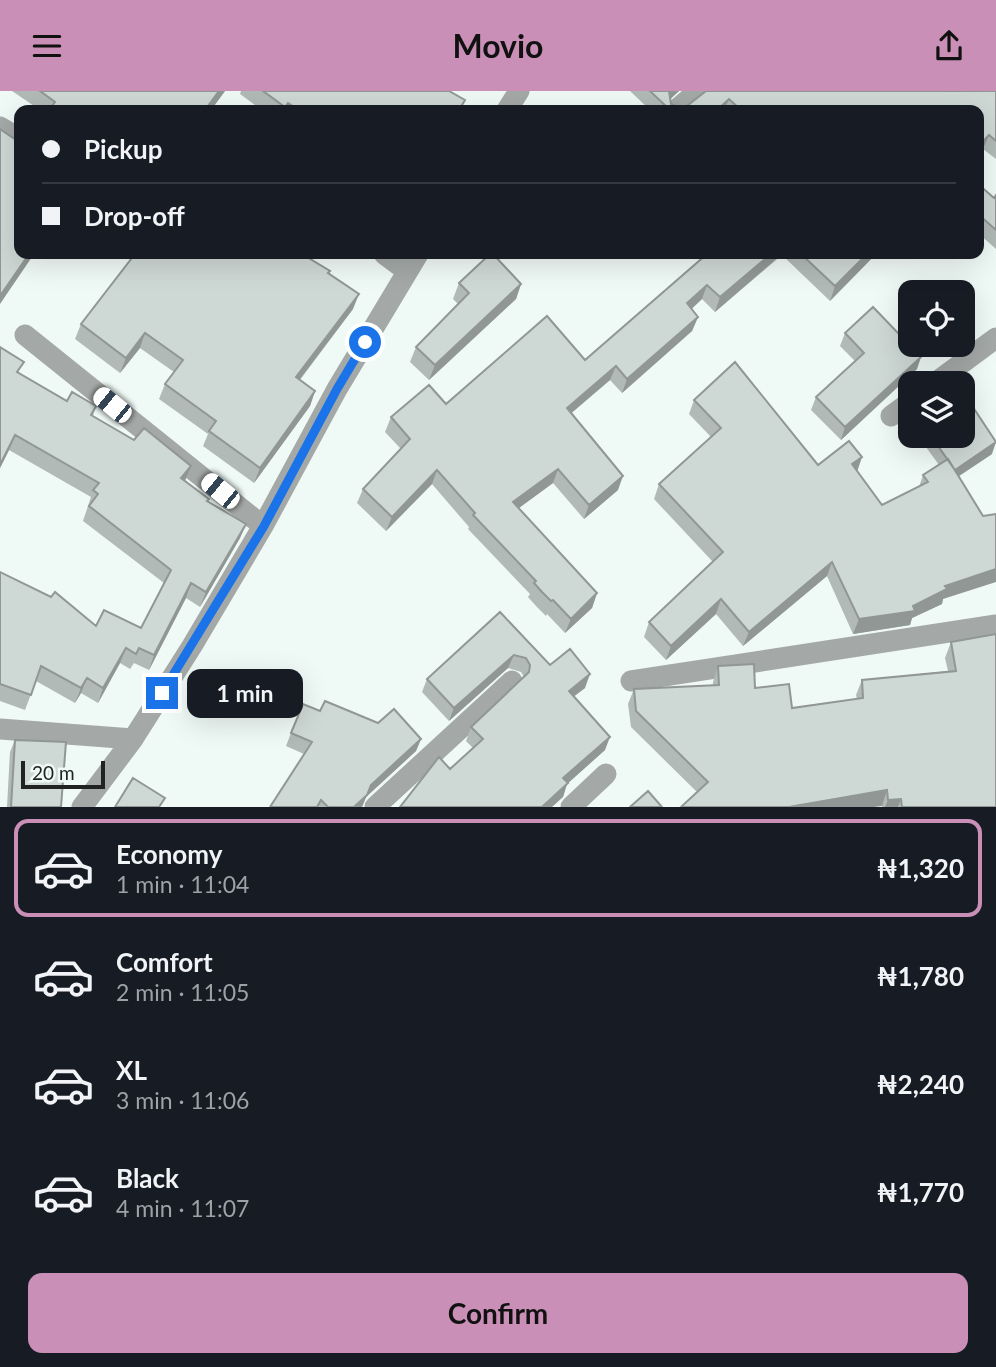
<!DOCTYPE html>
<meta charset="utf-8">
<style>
body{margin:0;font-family:Lato,sans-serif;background:#242831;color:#f1f3f6;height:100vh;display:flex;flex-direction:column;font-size:26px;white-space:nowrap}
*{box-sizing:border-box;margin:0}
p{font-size:23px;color:#9ea1a6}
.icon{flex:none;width:38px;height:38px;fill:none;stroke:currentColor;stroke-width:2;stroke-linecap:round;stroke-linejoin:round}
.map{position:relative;height:716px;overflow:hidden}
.drawer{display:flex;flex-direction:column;background:#171b24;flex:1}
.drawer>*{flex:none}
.banner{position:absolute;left:14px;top:14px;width:970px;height:154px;border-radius:14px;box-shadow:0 7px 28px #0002;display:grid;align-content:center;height:154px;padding:0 28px;background:#171b24}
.buttons{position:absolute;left:898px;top:189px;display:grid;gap:14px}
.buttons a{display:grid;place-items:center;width:77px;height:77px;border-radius:14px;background:#171b24;box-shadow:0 7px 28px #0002;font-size:35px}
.scale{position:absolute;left:21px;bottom:18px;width:84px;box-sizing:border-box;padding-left:7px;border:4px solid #202322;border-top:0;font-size:19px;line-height:24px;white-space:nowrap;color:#202322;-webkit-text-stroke:5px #eff9f5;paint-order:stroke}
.end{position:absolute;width:32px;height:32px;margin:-16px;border:9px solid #1a73e8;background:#fff;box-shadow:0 0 0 4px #fff}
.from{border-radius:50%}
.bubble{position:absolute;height:49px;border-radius:14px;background:#171b24;box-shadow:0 7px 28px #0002;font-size:23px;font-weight:700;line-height:49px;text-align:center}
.car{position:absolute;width:21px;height:42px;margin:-21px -10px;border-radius:9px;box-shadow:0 0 5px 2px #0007;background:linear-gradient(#fff 24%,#345 0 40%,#fff 0 76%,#345 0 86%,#fff 0)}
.banner b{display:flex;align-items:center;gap:24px;height:66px;font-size:26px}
.banner b+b{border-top:2px solid #363941}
.banner i{width:18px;height:18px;background:#f1f3f6}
ul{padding:12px 0 0;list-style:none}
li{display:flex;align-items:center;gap:21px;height:98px;margin:0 14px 10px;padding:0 14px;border:4px solid transparent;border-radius:14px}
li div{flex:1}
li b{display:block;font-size:26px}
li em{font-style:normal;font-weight:700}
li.current{border-color:#c98fb7}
li>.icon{width:63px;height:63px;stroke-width:1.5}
.action{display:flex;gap:14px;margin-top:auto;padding:14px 28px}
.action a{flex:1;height:80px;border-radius:14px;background:#c98fb7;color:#111;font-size:28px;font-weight:700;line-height:80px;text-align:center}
header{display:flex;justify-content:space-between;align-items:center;height:91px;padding:0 28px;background:#c98fb7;color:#111;font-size:32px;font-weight:700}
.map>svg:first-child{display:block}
</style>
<header><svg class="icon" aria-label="menu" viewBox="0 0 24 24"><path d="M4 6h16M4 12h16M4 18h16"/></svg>Movio<svg class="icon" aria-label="share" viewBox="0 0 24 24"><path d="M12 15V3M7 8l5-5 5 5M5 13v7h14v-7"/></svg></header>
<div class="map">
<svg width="996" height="716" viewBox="0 0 996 716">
<rect width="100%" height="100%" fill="#eff9f5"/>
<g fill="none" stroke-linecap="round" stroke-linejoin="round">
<path stroke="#a4a8a6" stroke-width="21" d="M507 19 519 0
M676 19 698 0
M0 36 19 47
M384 163 407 180
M25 244 263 435
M935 292 996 247
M891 325 910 311
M631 590 996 534
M0 638 133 648
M82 716 133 648 192 555 263 435 337 298 418 163
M375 716 512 590
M571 716 606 683"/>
</g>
<path fill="#b1bab6" d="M12 0H225L211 19H40Z
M241 0H449L461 19H262L240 3Z
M630 0H679L670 8 671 13 683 18 706 0H996V68L983 58 978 19H650Z
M978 93 994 107 996 104V158L978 142Z
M135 163H305L304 165 329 183 353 218 300 289 315 300 310 315 254 392 203 355 208 343 159 308 165 293 174 281 140 257 120 282 75 248 81 233Z
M706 163H876L830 210 782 164 715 221 702 208 691 218 698 226 692 240 622 302 610 289 571 322 618 399 584 428 553 392 519 417 597 502 592 517 565 542 547 523 546 525 536 515 528 506 530 503 468 438 469 436 432 393 386 440 357 412 363 398 401 358 385 341 391 326 446 313 585 269Z
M459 192 521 193 516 208 429 289 410 271 416 256 458 213 453 208Z
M845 242 917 278 841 349 811 319 816 306 855 270 840 255Z
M0 256 20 282 67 310 96 315 93 325 209 408 208 410 246 433 240 447 200 516 186 507 149 579 134 572 130 578 120 572 98 612 81 602 75 612 36 590 25 619 0 610V481L96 535 141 537 164 492 83 430 91 406 9 359 0 377Z
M694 309 818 374 857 380 882 414 919 396 923 384 939 374 918 345H962L992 363 959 385 943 508 942 513 912 527 910 534 853 543 827 485 743 555 716 523 666 569 644 546 649 531 713 471 654 408 659 393 711 346 689 323Z
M500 521 550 574 585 597 574 605 605 659 567 693 563 706 450 678 473 657 466 650 471 636 524 586 521 581 508 577 449 630 422 601 427 588Z
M951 551 996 716H882V715L697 701 631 636 628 613 634 598 713 595V591L718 575 755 597 792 617 857 608 856 604 862 589 948 580 945 567Z
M320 620 378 632 421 648 416 660 366 706 362 716H270L304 663 286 655 291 642Z
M15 649 61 716H7L10 661Z"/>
<path fill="#909794" d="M219 0H225L211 19H205Z
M669 0H679L664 14Z
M729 8 724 19H717Z
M989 44 983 58 978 64V56Z
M29 163H34L0 213V205Z
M771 163H782L715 221 720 206Z
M867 163H876L830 210 835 195Z
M521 193 516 208 429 289 435 274Z
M707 194 702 208 682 227 687 212Z
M359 203 353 218 290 301 296 286Z
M698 226 692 240 622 302 627 288Z
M145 242 140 257 120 282 126 267Z
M921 266 917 278 841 349 845 336Z
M616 275 610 289 561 331 567 317Z
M315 300 310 315 254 392 260 377Z
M15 344 9 359 0 377V374Z
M996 351 992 363 950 391 955 379Z
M862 366 857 381 852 373Z
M191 375 185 390 175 402 181 387Z
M558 378 553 392 508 425 513 411Z
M437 379 432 393 386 440 392 426Z
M623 385 618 399 584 428 589 414Z
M246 433 240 447 200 516 206 501Z
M832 471 827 485 743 555 749 541Z
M996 478V491L943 508 942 513 912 527 910 534 853 543 859 528 913 515 945 495Z
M191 492 186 507 149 579 154 564Z
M597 502 592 517 565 542 571 528Z
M721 508 716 523 666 569 671 555Z
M126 557 120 572 98 612 103 597Z
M514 564 508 577 449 630 454 617Z
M590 583 585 597 564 613 569 600Z
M87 587 81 602 75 612 81 597Z
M610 646 605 659 567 693 563 706 552 716H542L563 687Z
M421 648 416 660 366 706 371 694Z
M887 699 882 715 874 716H789Z
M367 704 362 716H354Z
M901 708 898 716H885L888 709Z"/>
<path fill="#ced8d4" stroke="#909794" stroke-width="2" d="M40 0H219L205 19H49L55 11Z
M263 0H449L465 9 459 19H299L288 12 285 16Z
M650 0H669L671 13 683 18 706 0H996V50L989 44 978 56V19H741L729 8 717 19H670Z
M0 38 19 51V163H29L0 205Z
M978 93 994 107 996 104V139L978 123Z
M135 163H302L330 180 328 182 359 203 296 286 315 300 260 377 209 340 216 330 165 293 183 269 145 242 126 267 81 233Z
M490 163H493L521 193 435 274 416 256 469 202 459 192Z
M707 163H771L720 206 707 194 687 212 698 226 627 288 616 275 567 317 623 385 589 414 558 378 513 411 597 502 571 528 553 509 551 510 542 501 534 492 536 490 473 424 475 422 437 379 392 426 363 398 410 348 391 326 429 294 446 313 547 225 585 269Z
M801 163H867L835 195Z
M873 216 921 266 845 336 816 306 864 262 845 242Z
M0 256 24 271 17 281 67 310 72 301 96 315 91 324 134 349 144 337 191 375 181 387 209 408 207 410 246 433 206 501 191 492 154 564 139 557 136 563 126 557 103 597 87 587 81 597 41 575 31 604 0 593V481L51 506 55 501 96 535 104 519 141 537 171 479 89 415 98 403 93 399 99 392 15 344 0 374Z
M735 271 818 374 849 350 862 366 852 373 882 414 928 391 923 384 948 368 983 425 996 423V478L945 495 947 498 913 515 915 520 859 528 832 471 749 541 721 508 671 555 649 531 723 461 659 393 721 337 694 309Z
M963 301 996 351 955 379 931 345H962Z
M500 521 550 574 570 558 590 583 569 600 610 646 563 687 568 692 542 716H400L439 666 450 678 483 648 471 636 529 581 530 574 526 567 514 564 454 617 427 588Z
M996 543V716H902L901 708 888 709 887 699 789 716H681L708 691 636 620 634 598 719 594 718 575 754 573 755 597 789 593 792 617 863 607 862 589 956 580 951 551Z
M325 610 378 632 394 618 421 648 371 694 367 704 354 716H328L321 709 317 716H270L312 651 291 642 303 613 320 620Z
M15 649 66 651 61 716H11Z
M133 687 165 707 159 716H115Z
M648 700 662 716H630Z"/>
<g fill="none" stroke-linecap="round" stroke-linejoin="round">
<path stroke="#1a73e8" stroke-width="9" d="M162 602 264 435 337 298 365 251"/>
</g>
</svg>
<div class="buttons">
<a><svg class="icon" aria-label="locate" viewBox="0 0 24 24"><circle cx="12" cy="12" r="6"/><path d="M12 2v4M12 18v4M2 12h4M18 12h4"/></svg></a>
<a><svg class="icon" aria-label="layers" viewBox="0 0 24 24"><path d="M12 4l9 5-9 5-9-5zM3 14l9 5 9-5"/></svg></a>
</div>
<div class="scale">20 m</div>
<i class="end from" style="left:365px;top:251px"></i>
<i class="end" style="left:162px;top:602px"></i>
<div class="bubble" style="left:187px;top:578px;width:116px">1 min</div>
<i class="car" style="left:112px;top:314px;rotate:309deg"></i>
<i class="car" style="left:220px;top:400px;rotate:309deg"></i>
<div class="banner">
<b><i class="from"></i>Pickup</b>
<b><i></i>Drop-off</b>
</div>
</div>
<section class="drawer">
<ul>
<li class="current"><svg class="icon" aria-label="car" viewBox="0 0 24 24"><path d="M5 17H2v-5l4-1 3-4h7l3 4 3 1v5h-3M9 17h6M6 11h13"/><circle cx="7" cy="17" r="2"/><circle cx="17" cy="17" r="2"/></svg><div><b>Economy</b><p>1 min · 11:04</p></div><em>₦1,320</em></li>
<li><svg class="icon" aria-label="car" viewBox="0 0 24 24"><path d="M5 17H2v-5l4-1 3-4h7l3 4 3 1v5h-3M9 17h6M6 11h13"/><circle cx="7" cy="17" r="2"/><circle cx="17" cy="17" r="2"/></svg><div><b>Comfort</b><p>2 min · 11:05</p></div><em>₦1,780</em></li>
<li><svg class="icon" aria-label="car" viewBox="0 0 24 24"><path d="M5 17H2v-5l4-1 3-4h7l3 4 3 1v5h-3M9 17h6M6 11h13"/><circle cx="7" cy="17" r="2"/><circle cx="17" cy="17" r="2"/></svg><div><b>XL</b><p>3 min · 11:06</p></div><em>₦2,240</em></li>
<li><svg class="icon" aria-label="car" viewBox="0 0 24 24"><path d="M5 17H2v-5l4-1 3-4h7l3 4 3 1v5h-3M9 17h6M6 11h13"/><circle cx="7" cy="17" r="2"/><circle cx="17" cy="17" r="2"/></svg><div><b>Black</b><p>4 min · 11:07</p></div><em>₦1,770</em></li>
</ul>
<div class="action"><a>Confirm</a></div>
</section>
